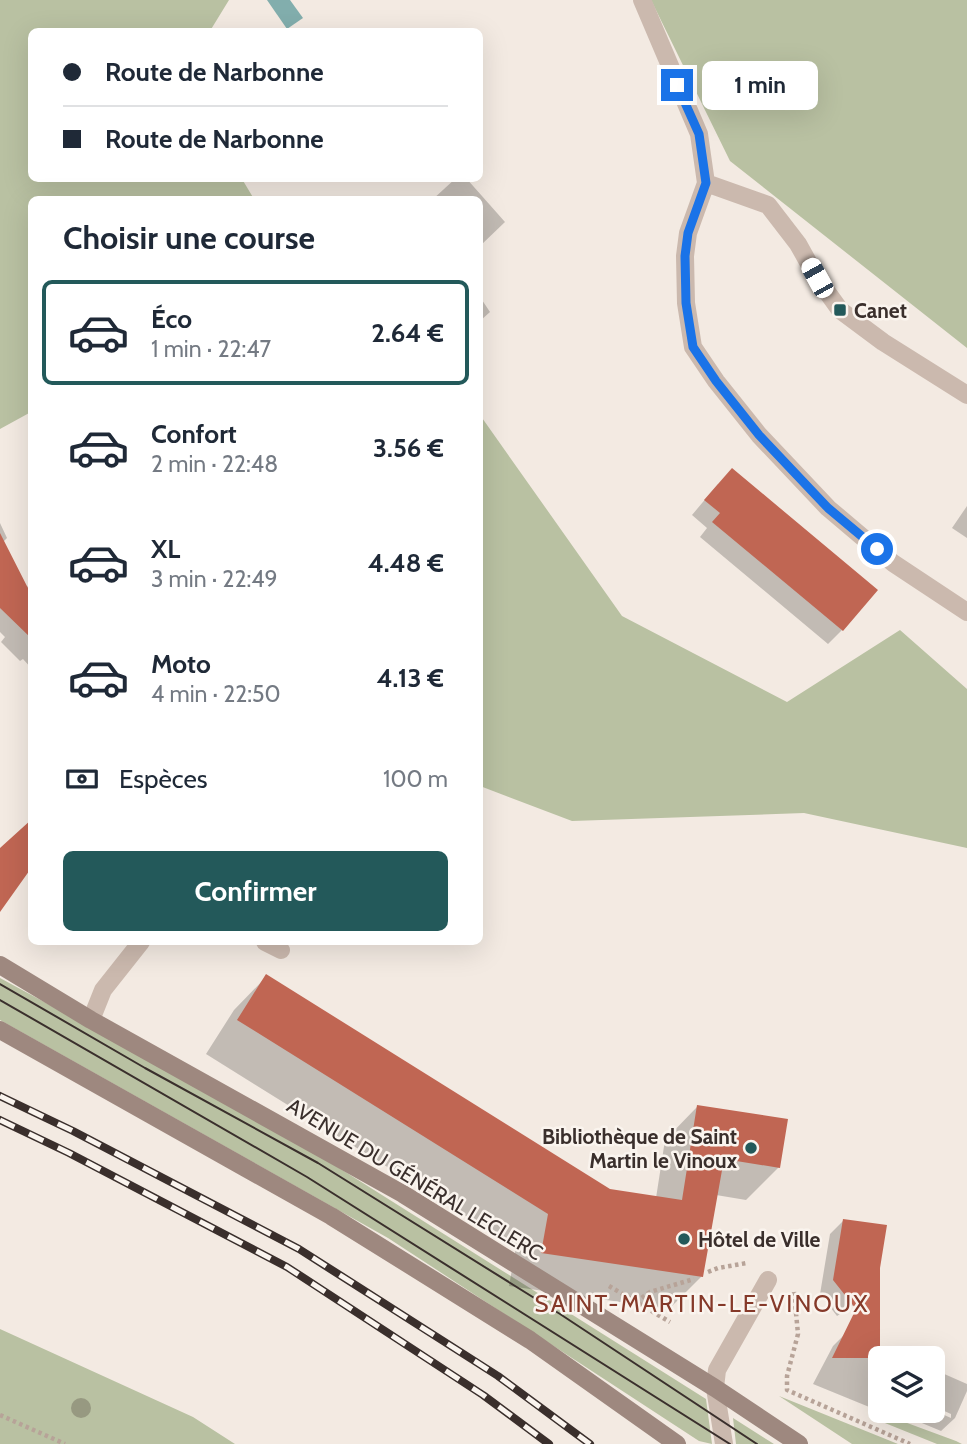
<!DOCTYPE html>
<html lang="fr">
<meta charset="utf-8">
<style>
body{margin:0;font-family:Cabin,sans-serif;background:#f6f6f7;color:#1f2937;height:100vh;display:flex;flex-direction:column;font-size:26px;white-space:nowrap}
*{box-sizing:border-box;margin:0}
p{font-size:23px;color:#747a83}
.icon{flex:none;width:38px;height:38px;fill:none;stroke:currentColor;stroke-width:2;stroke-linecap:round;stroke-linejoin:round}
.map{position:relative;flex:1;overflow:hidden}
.drawer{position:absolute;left:28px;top:196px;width:455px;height:749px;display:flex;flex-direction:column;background:#fff;border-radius:10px;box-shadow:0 7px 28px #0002}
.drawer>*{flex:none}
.guide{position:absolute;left:28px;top:28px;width:455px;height:154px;border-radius:10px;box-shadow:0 7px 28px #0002;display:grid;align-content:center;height:154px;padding:0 35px;background:#fff}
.tools{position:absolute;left:868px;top:1346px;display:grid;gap:14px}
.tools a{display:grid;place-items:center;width:77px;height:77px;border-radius:10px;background:#fff;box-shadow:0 7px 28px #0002;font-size:35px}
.end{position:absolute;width:32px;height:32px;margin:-16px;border:9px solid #1a73e8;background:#fff;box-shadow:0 0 0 4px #fff}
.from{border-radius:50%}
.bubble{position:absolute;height:49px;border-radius:10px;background:#fff;box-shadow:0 7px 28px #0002;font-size:23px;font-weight:800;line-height:49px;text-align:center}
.car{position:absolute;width:21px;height:42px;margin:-21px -10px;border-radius:9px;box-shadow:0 0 5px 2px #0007;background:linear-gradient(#fff 24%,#345 0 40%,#fff 0 76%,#345 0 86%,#fff 0)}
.guide b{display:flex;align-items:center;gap:24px;height:66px;font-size:26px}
.guide b+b{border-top:2px solid #e0e1e3}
.guide i{width:18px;height:18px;background:#1f2937}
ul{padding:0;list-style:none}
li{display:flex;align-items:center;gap:21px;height:105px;margin:0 14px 10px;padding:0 21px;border:4px solid transparent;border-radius:10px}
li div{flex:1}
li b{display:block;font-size:26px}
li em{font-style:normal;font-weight:800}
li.on{border-color:#23595a}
li>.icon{width:63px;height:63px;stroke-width:1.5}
h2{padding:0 35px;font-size:32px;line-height:84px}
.pay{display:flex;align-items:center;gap:18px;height:77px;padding:0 35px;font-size:26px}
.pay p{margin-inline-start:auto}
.cta{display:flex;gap:14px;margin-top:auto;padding:14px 35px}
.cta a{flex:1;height:80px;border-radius:10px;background:#23595a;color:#fff;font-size:28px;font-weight:800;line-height:80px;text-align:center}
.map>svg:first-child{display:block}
</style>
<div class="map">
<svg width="967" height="1444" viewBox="0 0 967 1444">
<rect width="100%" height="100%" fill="#f3eae2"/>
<path fill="#b9c1a2" d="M0 0H229L210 31 32 32V178L242 179 254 199 32 200 31 412 0 429Z
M651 0H967V348L730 161Z
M480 415 622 616 787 702 900 630 967 689V848L804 813 572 821 480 786Z
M0 978 266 1122 706 1399 712 1444 699 1441 388 1238 0 1020Z
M0 1329 193 1417 235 1444H0Z
M779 1396 898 1444H852Z
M872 1410 956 1441 962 1444H937L870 1417Z
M733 1418 774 1444H736Z"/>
<path fill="#82aead" d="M267 0H290L303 18 287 29Z"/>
<path fill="#0003" d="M456 178H466L505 222 480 246V200H432Z
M480 297 490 312 480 321Z
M718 484 842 630 828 644 700 537 707 528 692 515Z
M967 506V538L952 528Z
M0 523 7 538 0 545Z
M0 555 26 588 32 582V669L23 659 20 661 1 642 5 637 0 632Z
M266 977 609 1191 656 1198 665 1140 697 1107 779 1167 746 1200 716 1195 702 1276 669 1309 509 1286 516 1247 206 1054 234 1010Z
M843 1221 861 1300 837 1316 820 1294 830 1234Z
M847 1332 907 1358H880V1410H933L951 1418V1414L933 1406V1369L967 1384V1391L955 1418 941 1431 905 1416 901 1420 813 1384 833 1346Z"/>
<path fill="#c06653" d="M732 468 878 590 843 631 712 522 720 513 704 500Z
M0 533 32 596V639L0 608Z
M32 819V867L0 912V848Z
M266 974 610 1189 682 1200 697 1105 788 1119 780 1168 724 1159 703 1277 541 1253 548 1214 237 1020Z
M843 1219 887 1225 880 1268V1358H832L856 1309 833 1280Z"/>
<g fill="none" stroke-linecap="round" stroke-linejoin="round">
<path stroke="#b7a398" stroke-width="4.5" stroke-dasharray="3.5 3.5" stroke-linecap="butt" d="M708 1272 718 1268 747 1263
M609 1286 670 1322
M794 1292 798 1334 787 1376V1390L910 1444
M636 1302 650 1292 694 1279
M0 1415 65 1444"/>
<path stroke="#cbb9ae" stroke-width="18" d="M265 942 281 950
M91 1020 103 990 141 942
M724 1444 715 1388 717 1370 768 1280"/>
<path stroke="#cbb9ae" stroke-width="18" d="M642 0 699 134 706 183 688 233 685 256 686 303 693 347 716 381 759 435 828 508 893 563 967 612
M706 183 768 205 798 244 817 278 840 310 883 342 967 395"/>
<path stroke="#9e887f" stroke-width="18" d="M0 965 91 1020 403 1194 715 1388 799 1444
M0 1030 331 1216 530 1340 677 1444"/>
<path stroke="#3a2f2c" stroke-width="2" d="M0 984 145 1068 318 1163 560 1314 757 1444
M0 1000 307 1177 730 1444"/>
<g stroke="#3a2f2c" stroke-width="8">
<path id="rail" d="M0 1096 73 1131 299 1249 498 1376 590 1444
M0 1120 69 1153 287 1267 483 1395 549 1444"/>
</g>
<use href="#rail" stroke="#faf4ee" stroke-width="5" stroke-dasharray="16" stroke-linecap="butt"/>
</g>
<circle fill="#979981" cx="81" cy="1408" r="10"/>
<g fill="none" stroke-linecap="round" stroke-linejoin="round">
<path stroke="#1a73e8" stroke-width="9" d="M677 85 699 134 706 183 688 233 685 256 686 303 693 347 716 381 759 435 828 508 877 549"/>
</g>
<g fill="#23595a" stroke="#faf4ee" stroke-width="2.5">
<rect x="833" y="303" width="14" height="14" rx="3.5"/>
<circle cx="751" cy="1148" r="7"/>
<circle cx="684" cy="1239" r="7"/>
</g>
<g text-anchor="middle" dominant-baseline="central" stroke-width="5" stroke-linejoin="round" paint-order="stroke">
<g font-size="21" font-weight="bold" fill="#3a2f2c" stroke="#faf4ee" text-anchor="start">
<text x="854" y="310">Canet</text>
<text x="737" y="1136" text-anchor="end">Bibliothèque de Saint<tspan x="737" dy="24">Martin le Vinoux</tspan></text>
<text x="698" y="1239">Hôtel de Ville</text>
</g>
<g font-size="21" fill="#3a2f2c" stroke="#faf4ee">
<text transform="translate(415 1179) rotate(31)">AVENUE DU GÉNÉRAL LECLERC</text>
</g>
<g font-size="24" letter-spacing="2" fill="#853929" stroke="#faf4ee">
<text x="702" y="1303">SAINT-MARTIN-LE-VINOUX</text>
</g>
</g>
</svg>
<div class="tools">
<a><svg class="icon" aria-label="layers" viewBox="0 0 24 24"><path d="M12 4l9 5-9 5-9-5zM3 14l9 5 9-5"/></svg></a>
</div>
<i class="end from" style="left:877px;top:549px"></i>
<i class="end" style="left:677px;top:85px"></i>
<div class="bubble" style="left:702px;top:61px;width:116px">1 min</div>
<i class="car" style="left:817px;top:278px;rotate:331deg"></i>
<div class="guide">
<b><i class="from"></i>Route de Narbonne</b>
<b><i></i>Route de Narbonne</b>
</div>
<section class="drawer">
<h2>Choisir une course</h2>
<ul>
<li class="on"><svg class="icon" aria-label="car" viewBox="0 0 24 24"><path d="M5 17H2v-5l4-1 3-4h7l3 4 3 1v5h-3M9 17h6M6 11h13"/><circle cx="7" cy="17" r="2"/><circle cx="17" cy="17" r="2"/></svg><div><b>Éco</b><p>1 min · 22:47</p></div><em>2.64 €</em></li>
<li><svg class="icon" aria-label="car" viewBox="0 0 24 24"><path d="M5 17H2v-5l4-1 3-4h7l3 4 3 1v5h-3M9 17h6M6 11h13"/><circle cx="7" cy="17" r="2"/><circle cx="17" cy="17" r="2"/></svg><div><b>Confort</b><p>2 min · 22:48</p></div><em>3.56 €</em></li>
<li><svg class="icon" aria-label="car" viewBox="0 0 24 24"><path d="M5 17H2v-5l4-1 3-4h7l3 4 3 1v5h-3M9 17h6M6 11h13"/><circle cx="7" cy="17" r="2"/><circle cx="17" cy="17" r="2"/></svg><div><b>XL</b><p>3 min · 22:49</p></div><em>4.48 €</em></li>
<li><svg class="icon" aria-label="car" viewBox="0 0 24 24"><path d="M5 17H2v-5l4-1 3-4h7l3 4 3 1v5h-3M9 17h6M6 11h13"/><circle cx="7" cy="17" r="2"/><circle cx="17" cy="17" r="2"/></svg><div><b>Moto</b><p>4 min · 22:50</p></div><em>4.13 €</em></li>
</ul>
<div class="pay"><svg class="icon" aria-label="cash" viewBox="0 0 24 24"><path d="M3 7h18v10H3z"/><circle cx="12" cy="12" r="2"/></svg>Espèces<p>100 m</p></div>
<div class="cta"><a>Confirmer</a></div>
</section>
</div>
